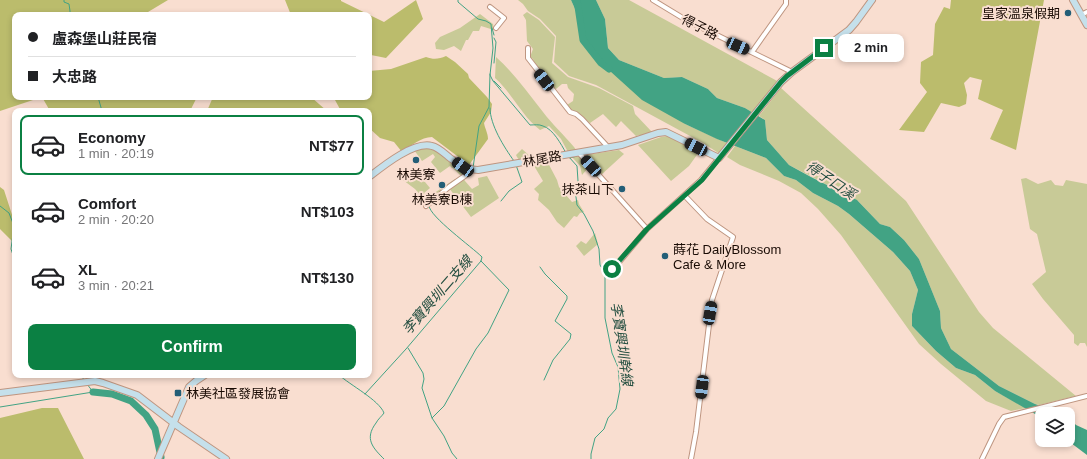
<!DOCTYPE html>
<meta charset="utf-8">
<style>
body{margin:0;font-family:Helvetica,"Noto Sans TC",sans-serif;background:#f6f6f6;color:#202124;height:100vh;display:flex;flex-direction:column;font-size:15px;white-space:nowrap}
*{box-sizing:border-box;margin:0}
p{font-size:13px;color:#757577}
.icon{flex:none;width:22px;height:22px;fill:none;stroke:currentColor;stroke-width:2;stroke-linecap:round;stroke-linejoin:round}
.map{position:relative;flex:1;overflow:hidden}
.drawer{position:absolute;left:12px;top:108px;width:360px;height:270px;display:flex;flex-direction:column;background:#fff;border-radius:8px;box-shadow:0 2px 6px #0003}
.drawer>*{flex:none}
.banner{position:absolute;left:12px;top:12px;width:360px;height:88px;border-radius:8px;box-shadow:0 2px 6px #0003;display:grid;align-content:center;height:88px;padding:0 16px;background:#fff}
.fabs{position:absolute;left:1035px;top:407px;display:grid;gap:8px}
.fabs a{display:grid;place-items:center;width:40px;height:40px;border-radius:8px;background:#fff;box-shadow:0 2px 6px #0003;font-size:20px}
.end{position:absolute;width:18px;height:18px;margin:-9px;border:5px solid #0b8043;background:#fff;box-shadow:0 0 0 2px #fff}
.from{border-radius:50%}
.bubble{position:absolute;height:28px;border-radius:8px;background:#fff;box-shadow:0 2px 6px #0003;font-size:13px;font-weight:800;line-height:28px;text-align:center}
.car{position:absolute;width:12px;height:24px;margin:-12px -6px;border-radius:5px;box-shadow:0 0 3px 1px #0007;background:linear-gradient(#222 24%,#8ab4d8 0 40%,#222 0 76%,#8ab4d8 0 86%,#222 0)}
.banner b{display:flex;align-items:center;gap:14px;height:38px;font-size:15px}
.banner b+b{border-top:1px solid #e0e0e0}
.banner i{width:10px;height:10px;background:#202124}
ul{padding:7px 0 0;list-style:none}
li{display:flex;align-items:center;gap:12px;height:60px;margin:0 8px 6px;padding:0 8px;border:2px solid transparent;border-radius:8px}
li div{flex:1}
li b{display:block;font-size:15px}
li em{font-style:normal;font-weight:800}
li.active{border-color:#0b8043}
li>.icon{width:36px;height:36px;stroke-width:1.5}
.primary-button{display:flex;gap:8px;margin-top:auto;padding:8px 16px}
.primary-button a{flex:1;height:46px;border-radius:8px;background:#0b8043;color:#fff;font-size:16px;font-weight:800;line-height:46px;text-align:center}
.map>svg:first-child{display:block}
</style>
<div class="map">
<svg width="1087" height="459" viewBox="0 0 1087 459">
<rect width="100%" height="100%" fill="#f9ded0"/>
<path fill="#c8ca97" d="M518 0H571L579 18 587 43 685 124 729 144 720 154 703 143 596 85 569 76 554 62 556 36 540 19 528 11 523 4Z
M596 0H629L779 82 753 113 745 108 717 98 708 89 682 77 664 78 619 60 608 48 605 19Z
M527 12 539 20 555 37 552 63 568 77 599 88 633 106 635 114 652 132 644 137 640 135 636 136 621 121 616 127 603 114 590 123 575 111H570L567 105 573 101 574 94 568 88 567 84H562L556 89 553 88 534 63 533 59 530 57 533 49 527 41 526 20 523 15Z
M480 14 493 24 494 30 481 26 479 31H473L468 40H466L461 51 454 46 444 50 436 49 435 43 440 37 460 28Z
M496 57C514 73 528 93 543 112 552 124 564 135 574 147L577 151 568 152 561 139 549 126 540 130C522 116 512 93 495 78Z
M781 88 906 201 979 312 993 328 1076 396 1039 405 1035 404 999 386 951 349 941 328 940 311 919 259 904 240 890 227 880 224 858 201 789 165 767 140 765 120 759 116Z
M667 136 699 152 689 166 671 181 638 145 661 137Z
M735 146 766 158 784 176 796 180 813 193 838 206 849 214 893 252 910 271 918 290 912 314V326L936 351 956 368 975 375 995 391 1026 408 1011 411 986 401 941 364 919 344 841 235 818 209 801 193 779 181 740 165 727 157Z
M434 147 467 170C465 174 463 175 460 175L453 168H452L450 166 440 173 431 162 435 157 433 154 422 161 414 150Z
M522 149 531 157 532 159C524 160 520 164 516 155Z
M619 150 624 154 601 175 585 155Z
M580 156 590 166 582 175 580 166 572 157Z
M547 161 557 180 559 187 572 202 578 200 579 204 584 212 580 213 577 217 574 216 564 228 557 222 549 210 538 200 539 194 534 189 543 181 533 164Z
M406 176 411 182 420 176 430 188 424 193 427 198 455 179 456 180 428 204 415 189 403 180 402 178Z
M487 176 499 198 471 217 449 188 463 177 465 181 472 189 479 185 478 178Z
M1026 178 1038 184 1051 180 1055 185 1063 186 1066 180 1087 184V347L1085 343H1080L1078 346 1074 343V335L1043 299 1032 284 1046 272 1037 234 1030 229 1021 179Z
M595 233 598 244 584 256 576 246 581 241 586 244Z"/>
<path fill="#bbbc6c" d="M0 0H168L143 15H15V97H197L190 111H50L42 97 0 111Z
M285 0H341V1L384 22 416 0 423 19 386 58 371 55 369 52V15H291Z
M951 0H1044L1016 150 990 139 1003 110 978 99 982 80 970 77 964 83 967 95 966 104 959 107 941 103 924 132 899 130 927 92 920 83 921 62 933 55 935 24 944 7 950 9Z
M446 56 455 62 468 74 469 78 487 97 492 104 491 112 484 123C485 129 488 133 488 139L469 165 432 137C421 137 411 146 402 152L394 142 380 138 369 128V111H341L335 100 328 97H369V71L391 69 426 57C434 60 439 59 446 56Z
M213 97H311L327 111H207Z
M0 187 4 190 15 224V244L0 229Z
M42 408H58L84 459H0V418Z"/>
<path fill="#42a384" d="M571 0H596L605 19 608 48 619 60 664 78 682 77 708 89 717 98 745 108 765 120 767 140 789 165 811 177 857 200 880 224 890 227 904 240 919 259 940 311 941 328 951 349 999 386 1035 404 1064 414H1042V418L995 391 975 375 956 368 936 351 912 326V314L918 290 910 271 893 252 849 214 838 206 813 193 796 180 784 176 766 158 717 139 685 124 642 100 600 62 587 43 579 18Z
M1068 417 1076 425 1087 430V455L1067 440H1068Z"/>
<g fill="none" stroke-linecap="round" stroke-linejoin="round">
<path stroke="#42a384" stroke-width="1" d="M64 0V2L69 4 70 11V15
M458 0V2L478 19 486 21 491 24 493 48 490 75 493 81 530 125C534 125 539 124 543 126 553 129 561 144 566 153
M492 28 494 35
M494 63 496 42 494 38
M494 81 501 88
M98 97 102 111
M490 108C490 125 504 147 514 161
M569 157 577 166 578 181 575 189 577 205 584 214 593 231 599 249 600 265 603 270 605 277V318L612 353 618 367 620 389 616 409 608 418 604 429 595 438 591 454V459
M570 158 577 156
M473 168 479 126 489 107 490 74
M501 201 509 191 522 182 516 165
M0 206 9 213 14 226 11 249 15 261
M540 267 545 274 567 296V299L555 321 571 334 570 339 553 360 544 380
M408 348 423 373 424 379 422 388 432 418
M81 375 84 380
M339 375C350 385 379 400 384 413 382 416 378 419 376 423 364 439 373 448 384 459
M365 394 406 349 481 261 482 257C472 247 430 217 429 206
M0 407 93 392 87 384
M457 459 452 453 444 436 432 418 444 406 476 349 488 333 509 290 481 261"/>
<path stroke="#42a384" stroke-width="7" d="M577 0 583 40 601 63 609 69
M93 392 112 394 131 401 146 415 155 429 161 457"/>
<g stroke="#be9580" stroke-width="6">
<path id="street" d="M653 0 686 20 792 72
M490 7 504 18 496 28
M1081 15 1087 12
M528 48V58L570 112 576 114 582 119 608 147
M752 52 786 4V0
M579 153 647 229
M685 196 707 219 733 237 712 300 696 432 691 459
M426 206 449 187 469 173 471 170
M609 274 647 229 701 180 719 158
M982 459 999 424 1004 417 1087 396"/>
</g>
<g stroke="#be9580" stroke-width="8">
<path id="secondary" d="M1073 0 1087 25
M369 177C383 166 414 141 432 146 438 147 445 154 450 158 459 164 466 170 478 170L622 145 658 133 666 132 719 158 781 82 792 72 849 30 856 22 872 0
M0 393 95 381 103 383 137 395 179 427 226 459
M158 459 189 387 196 381 205 375"/>
</g>
<use href="#street" stroke="#fff" stroke-width="4"/>
<use href="#secondary" stroke="#c5e0eb" stroke-width="6"/>
</g>
<g fill="none" stroke-linecap="round" stroke-linejoin="round">
<path stroke="#0b8043" stroke-width="5" d="M612 269 647 229 702 180 781 82 787 76 824 48"/>
</g>
<g fill="#235e77" stroke="#f9ded0" stroke-width="1.5">
<circle cx="1068" cy="13" r="4"/>
<circle cx="416" cy="160" r="4"/>
<circle cx="442" cy="185" r="4"/>
<circle cx="622" cy="189" r="4"/>
<circle cx="665" cy="256" r="4"/>
<rect x="174" y="389" width="8" height="8" rx="2"/>
</g>
<g text-anchor="middle" dominant-baseline="central" stroke-width="4" stroke-linejoin="round" paint-order="stroke">
<g font-size="13" fill="#190b04" stroke="#f9ded0" text-anchor="end">
<text x="1060" y="13">皇家溫泉假期</text>
<text x="416" y="174" text-anchor="middle">林美寮</text>
<text x="614" y="189">抹茶山下</text>
<text x="442" y="199" text-anchor="middle">林美寮B棟</text>
<text x="673" y="249" text-anchor="start">蒔花 DailyBlossom<tspan x="673" dy="15">Cafe &amp; More</tspan></text>
<text x="186" y="393" text-anchor="start">林美社區發展協會</text>
</g>
<g font-size="13" fill="#190b04" stroke="#f9ded0">
<text transform="translate(700 27) rotate(27)">得子路</text>
<text transform="translate(542 159) rotate(-10)">林尾路</text>
</g>
<g font-size="14" font-style="italic" fill="#254f41" stroke="#f9ded0">
<text transform="translate(831 180) rotate(34)">得子口溪</text>
<text transform="translate(437 295) rotate(-49)">李寶興圳二支線</text>
<text transform="translate(622 344) rotate(82)">李寶興圳幹線</text>
</g>
</g>
</svg>
<div class="fabs">
<a><svg class="icon" aria-label="layers" viewBox="0 0 24 24"><path d="M12 4l9 5-9 5-9-5zM3 14l9 5 9-5"/></svg></a>
</div>
<i class="end from" style="left:612px;top:269px"></i>
<i class="end" style="left:824px;top:48px"></i>
<div class="bubble" style="left:838px;top:34px;width:66px">2 min</div>
<i class="car" style="left:738px;top:46px;rotate:114deg"></i>
<i class="car" style="left:544px;top:80px;rotate:322deg"></i>
<i class="car" style="left:696px;top:147px;rotate:297deg"></i>
<i class="car" style="left:591px;top:166px;rotate:318deg"></i>
<i class="car" style="left:463px;top:167px;rotate:306deg"></i>
<i class="car" style="left:710px;top:313px;rotate:10deg"></i>
<i class="car" style="left:702px;top:387px;rotate:187deg"></i>
<div class="banner">
<b><i class="from"></i>盧森堡山莊民宿</b>
<b><i></i>大忠路</b>
</div>
<section class="drawer">
<ul>
<li class="active"><svg class="icon" aria-label="car" viewBox="0 0 24 24"><path d="M5 17H2v-5l4-1 3-4h7l3 4 3 1v5h-3M9 17h6M6 11h13"/><circle cx="7" cy="17" r="2"/><circle cx="17" cy="17" r="2"/></svg><div><b>Economy</b><p>1 min · 20:19</p></div><em>NT$77</em></li>
<li><svg class="icon" aria-label="car" viewBox="0 0 24 24"><path d="M5 17H2v-5l4-1 3-4h7l3 4 3 1v5h-3M9 17h6M6 11h13"/><circle cx="7" cy="17" r="2"/><circle cx="17" cy="17" r="2"/></svg><div><b>Comfort</b><p>2 min · 20:20</p></div><em>NT$103</em></li>
<li><svg class="icon" aria-label="car" viewBox="0 0 24 24"><path d="M5 17H2v-5l4-1 3-4h7l3 4 3 1v5h-3M9 17h6M6 11h13"/><circle cx="7" cy="17" r="2"/><circle cx="17" cy="17" r="2"/></svg><div><b>XL</b><p>3 min · 20:21</p></div><em>NT$130</em></li>
</ul>
<div class="primary-button"><a>Confirm</a></div>
</section>
</div>
